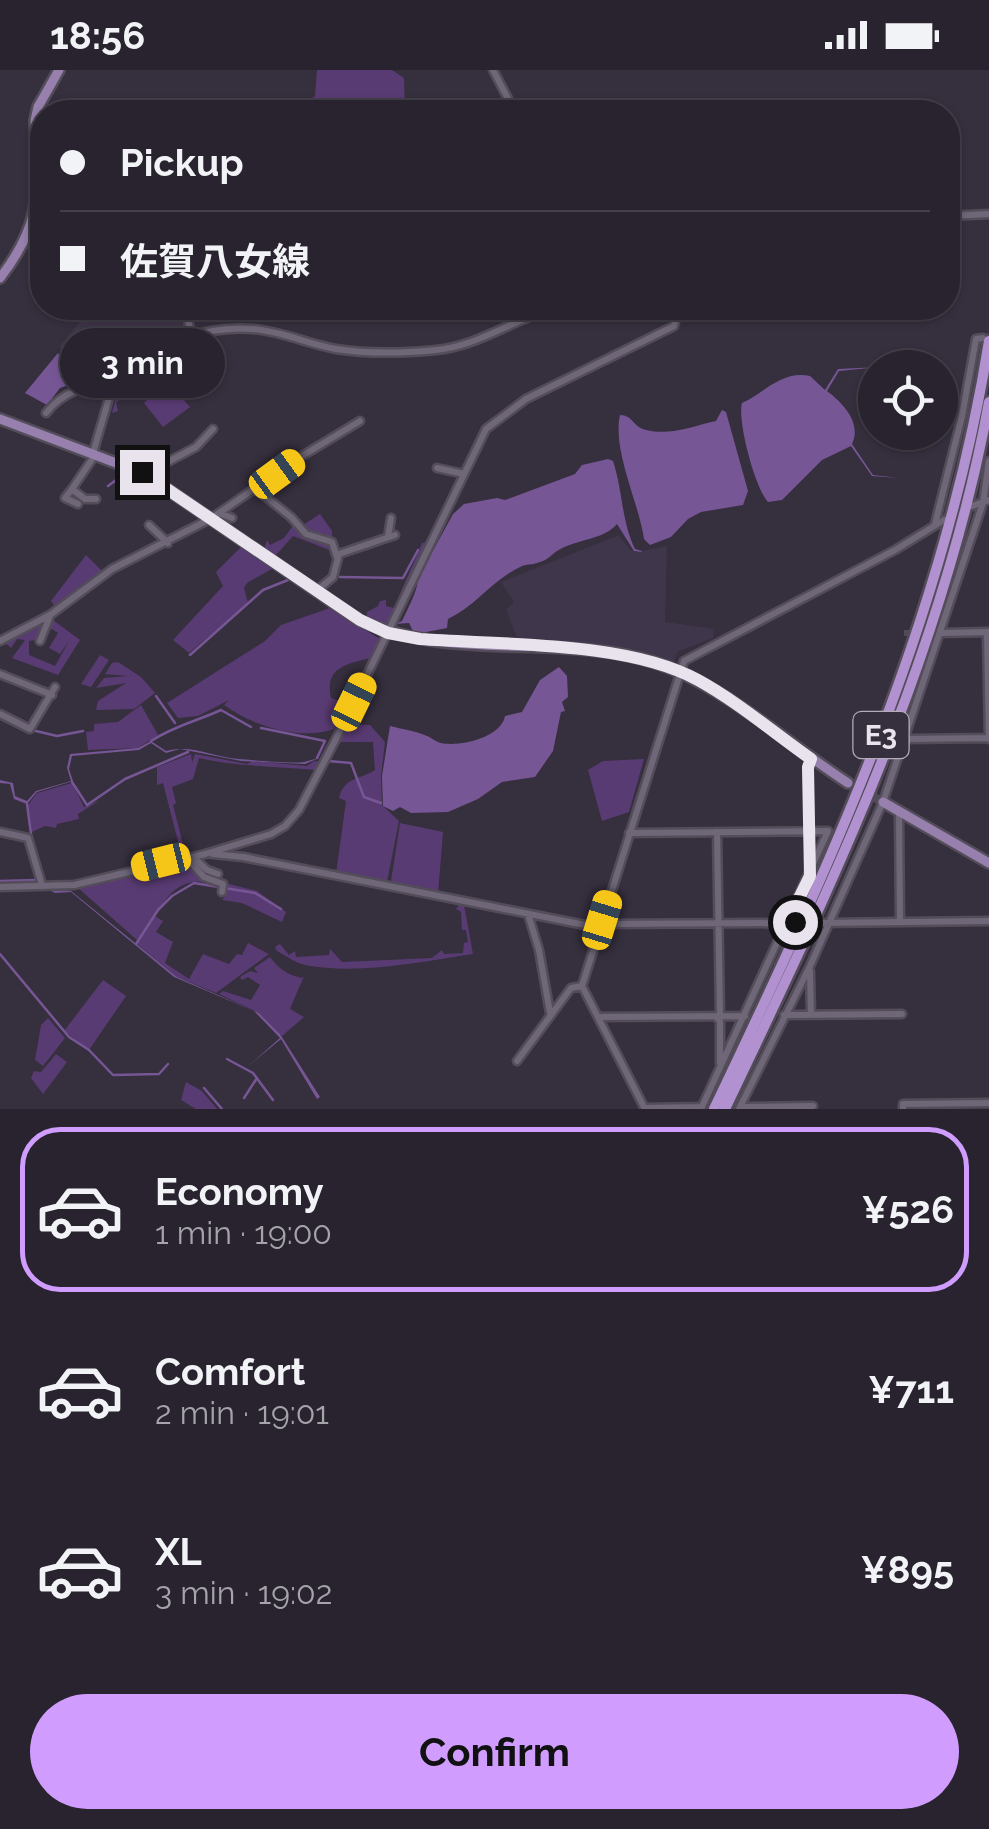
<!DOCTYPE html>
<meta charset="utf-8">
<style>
body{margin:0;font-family:Raleway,"Noto Sans JP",sans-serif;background:#302b36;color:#f1f3f6;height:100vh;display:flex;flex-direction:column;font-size:38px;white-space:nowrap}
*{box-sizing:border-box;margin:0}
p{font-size:32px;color:#a5a4aa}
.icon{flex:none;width:55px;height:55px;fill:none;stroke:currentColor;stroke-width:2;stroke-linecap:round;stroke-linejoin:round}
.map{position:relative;height:1039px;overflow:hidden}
.details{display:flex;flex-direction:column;background:#28232e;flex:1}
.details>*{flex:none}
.hud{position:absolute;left:30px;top:30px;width:930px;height:220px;border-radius:40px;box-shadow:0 2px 8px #0004,0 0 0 2px #44404a;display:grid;align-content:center;height:220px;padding:0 30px;background:#28232e}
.buttons{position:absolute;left:858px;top:280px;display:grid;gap:20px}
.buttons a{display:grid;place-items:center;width:100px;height:100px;border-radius:50%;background:#28232e;box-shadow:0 2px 8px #0004,0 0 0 2px #44404a;font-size:50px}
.end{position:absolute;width:45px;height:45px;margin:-22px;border:12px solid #e8e3ed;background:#111;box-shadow:0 0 0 5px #111}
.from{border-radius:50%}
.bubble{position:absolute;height:70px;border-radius:35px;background:#28232e;box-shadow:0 2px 8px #0004,0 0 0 2px #44404a;font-size:32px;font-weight:700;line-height:70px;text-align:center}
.car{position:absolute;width:30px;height:60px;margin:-30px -15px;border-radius:12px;box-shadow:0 0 8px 2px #0007;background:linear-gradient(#f5c518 24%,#345 0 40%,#f5c518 0 76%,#345 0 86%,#f5c518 0)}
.hud b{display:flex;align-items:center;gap:35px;height:95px;font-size:38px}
.hud b+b{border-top:2px solid #44404a}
.hud i{width:25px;height:25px;background:#f1f3f6}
ul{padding:18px 0 0;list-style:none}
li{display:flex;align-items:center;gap:30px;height:165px;margin:0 20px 15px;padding:0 10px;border:5px solid transparent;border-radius:40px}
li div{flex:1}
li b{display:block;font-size:38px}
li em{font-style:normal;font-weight:700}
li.current{border-color:#d09dff}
li>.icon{width:90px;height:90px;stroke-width:1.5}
.button{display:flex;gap:20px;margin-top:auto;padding:20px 30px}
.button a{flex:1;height:115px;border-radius:60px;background:#d09dff;color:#111;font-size:40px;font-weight:700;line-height:115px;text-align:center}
.status{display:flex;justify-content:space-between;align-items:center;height:70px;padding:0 50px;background:#28232e;direction:ltr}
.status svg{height:28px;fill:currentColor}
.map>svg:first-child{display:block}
</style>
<div class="status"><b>18:56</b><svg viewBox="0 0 49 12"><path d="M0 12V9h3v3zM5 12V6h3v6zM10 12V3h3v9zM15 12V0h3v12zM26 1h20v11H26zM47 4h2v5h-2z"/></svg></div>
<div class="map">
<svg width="989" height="1039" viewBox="0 0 989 1039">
<rect width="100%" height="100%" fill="#362f3e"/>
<path fill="#40364b" d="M72 238H181L187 262 160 271 115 298 105 309 83 312 59 276 79 253Z
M619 465 630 480 637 482 667 476 665 552 714 559 713 568 677 582 674 592 632 579 519 573 506 540 514 532 501 512Z"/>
<path fill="#593b73" d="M317 0H392L404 8 405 42H291L315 26Z
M122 305H162L190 337 163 357 144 333 148 329 140 318 116 332 118 341 112 343Z
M320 444 332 461V481L293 466 276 485 264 479 267 470 270 475 284 468 295 453 303 455Z
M430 471 390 555 367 547V542L378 536 380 531 386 530V536L394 538 422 473Z
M243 475 275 497 247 513 244 518 248 533 189 583 173 570 223 516 216 502Z
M86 485 102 501 56 538 51 531Z
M330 538 380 569 370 588C346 594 324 598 331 628L349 634 334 659C300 671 253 656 224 635L229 630 198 646 178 648 167 633 265 571 281 555Z
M49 548 37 570 29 571V585L55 596 69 571 60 584 49 578 58 563 52 559 47 561 53 550 80 570 58 605 12 588 25 570 17 569 11 578 4 572Z
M100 585 109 590 91 617 81 614Z
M118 592 141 607 155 623 134 639 96 640 98 631 126 613 96 618 104 608 128 606 105 604 112 593Z
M141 635 158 665 138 678 88 680 86 662 94 661V654L118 652Z
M345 654 370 655 385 672 381 706 382 735 399 751 387 812 336 804 346 731 339 728C344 707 359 710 375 700L373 672H336Z
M191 684 192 693 195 684 247 694 253 691 307 696 314 691 320 692 316 700C276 696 238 697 199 688L193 709 172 717 176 733 173 735 185 782 181 783 163 713 157 715V697Z
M644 689 629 742 602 751 588 700 603 691Z
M72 713 84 737 100 730 78 744 79 749 57 754 56 758 45 756 32 762 28 735 37 723Z
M400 753 443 762 438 824 391 811Z
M187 793 218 815C211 814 201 811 193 812 164 816 155 853 137 870L77 817 144 799Z
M225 813 257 821 286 842 282 852 242 833 222 830 225 826Z
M459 835H464L473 884C420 892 359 905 305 895 296 893 286 886 277 881L275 877 280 874 289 885 295 881 296 887 329 885 330 879 342 892 432 888 442 880 444 884 463 883 464 873 468 872 466 860H462L461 842 456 839Z
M155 846 163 851 156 862 173 872 165 893 189 909 203 884 229 894 237 884 242 885 248 873 269 884 216 923 177 907 137 874Z
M270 887C279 899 288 905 302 908L304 906 290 939 304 947 282 966 259 943 219 924 223 921 251 930 260 915 248 907 242 910 240 907 250 901 258 903 254 898Z
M103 910 126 926 89 980 64 961Z
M48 948 65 968 43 996 35 990 41 955Z
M56 984 67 992 43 1024 31 1008 34 1001 41 1002Z
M186 1012 202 1021 217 1039H196L181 1030Z"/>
<path fill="#775695" d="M58 283 77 312 60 318 47 335 25 323Z
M880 297 839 301 827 321C843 333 862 353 852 374L873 405 899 408 872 406 851 376 822 390 782 430 768 432C755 418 737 350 742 333 764 323 782 300 810 306L825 320 838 299Z
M722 340 726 342 748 421 743 435 701 442 688 449 671 467 650 475 644 469C639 433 612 380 620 345 633 345 633 357 646 360 670 366 693 356 716 351Z
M608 389 613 391C623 421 621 450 635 479L642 481 641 482 634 481 617 454C602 471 578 468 557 481 550 486 546 491 537 493 532 495 527 494 522 496 492 510 476 536 448 549L447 558 421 563 413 561 409 553 395 554 402 551C408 538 418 520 418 508L453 444 464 434 497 428 505 430 575 404 582 395Z
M559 597 567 606 568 627 562 632 565 641 561 642 553 681 535 707 502 712 478 729 448 742 411 743 400 737 393 741 383 736 382 706 390 656C402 659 416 661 427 666 432 668 436 672 441 673 459 677 501 668 505 646L522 642 540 610Z
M151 671 166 681C192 674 213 687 239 689 253 690 291 694 304 692 309 691 314 689 319 688L305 694 241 691 180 679 166 683 151 673 139 680 72 686 69 699 73 711 37 722 27 734 14 729 10 714 0 713V710L13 713 15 726 27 731 36 721 71 711 67 698 70 684 138 678Z
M47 819 71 821 177 907 259 943 280 964 320 1027 317 1029 281 969 246 998 280 968 254 941 174 907 71 822 55 823Z"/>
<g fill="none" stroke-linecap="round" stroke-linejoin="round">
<path stroke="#775695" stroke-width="2.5" d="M524 31 526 42
M110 301 136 284
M108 416 120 407 124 409 133 404
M340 507 403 508 418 480
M190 585 263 520 288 510
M156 626 175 653
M15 656 57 666 83 661
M261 658 325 671 317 688
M151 671C174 656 197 651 221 640L251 657
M328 691 351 693 364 727 381 733
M72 712 87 735 125 709 188 682
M27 734 32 771
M0 811 37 810
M136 874 158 840 172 826 194 813 255 823 281 839
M0 884 69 967 89 980 113 1005 159 1004 168 994
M227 989 253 1003 273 1030
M204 1018 222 1039
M244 1028 257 1008"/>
<path stroke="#514a58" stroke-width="6" stroke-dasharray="6 3" stroke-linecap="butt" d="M904 563H942"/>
<path stroke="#514a58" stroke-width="9" stroke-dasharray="9 4.5" stroke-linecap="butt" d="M848 713 883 732"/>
<g stroke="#534c59" stroke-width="11">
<path id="minor" d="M493 0 515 42
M948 146 989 144
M186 238 191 266
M610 238 677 244 719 238
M46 343C64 320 86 316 114 312
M93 383 116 304C153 275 205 255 253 259 281 261 308 274 336 279 367 284 405 283 436 280 481 276 516 246 560 238
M95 385 72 419 85 429H96
M437 398 464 404
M145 404 196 377 213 359
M72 419 65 428 78 434
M256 419 291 447 306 464 332 472 337 487
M972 436 989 430
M219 443 232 448
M935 454 962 346 976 269 983 268
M149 455 168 473
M388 467 391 448
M320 518 333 507 339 484 395 465
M987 562 989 669
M942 563 989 562
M0 571 50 545 112 499 212 448 297 389 360 351
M40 571 50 546
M0 604 52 625
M0 644 30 659 55 617
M906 669 989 668
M899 742 900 852
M0 762 28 768 42 815
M717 762 720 946
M629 763 828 761 701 1039
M213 784 243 787 600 858
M186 787 204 807 223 814 222 822
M193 787 207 800 218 804
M810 800 808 697 811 689
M0 817 74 815 205 784 271 764 285 756 299 740 337 667 486 359 526 329 674 256 677 244
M528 844 539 880 550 943
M820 853 989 851
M602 854 787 853
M810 901 811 945
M784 945 902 944
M598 947 745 946
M716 947 720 951V993
M517 991 571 918 582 916
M740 1037 813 1036
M645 1038 702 1037
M645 1039 582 916 684 591 895 480 944 450
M739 1039 810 896 883 732 983 433 989 391
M903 1039V1034L989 1033"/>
</g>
<g stroke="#534c59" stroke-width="14">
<path id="major" d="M0 208C45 150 37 120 35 50L38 37 59 0
M0 349 145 404 359 550C451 592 559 563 653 592 720 612 789 675 848 713
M883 732 989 793"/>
</g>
<g stroke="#534c59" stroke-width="15">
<path id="highway" d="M714 1039C833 790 945 547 989 271
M725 1039C833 813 944 581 989 332"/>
</g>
<use href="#minor" stroke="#6f6778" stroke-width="6"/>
<use href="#major" stroke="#9780ad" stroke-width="9"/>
<use href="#highway" stroke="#b191d0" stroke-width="10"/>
</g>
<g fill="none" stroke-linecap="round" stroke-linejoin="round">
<path stroke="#e8e3ed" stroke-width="12" d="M142 402 360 550 388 563 420 569C502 575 627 571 698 610 738 632 774 663 811 689L808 697 810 806 788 851 795 852"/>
</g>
<g text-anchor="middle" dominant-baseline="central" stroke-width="8" stroke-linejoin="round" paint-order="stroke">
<rect fill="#362f3e" stroke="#b3adb8" stroke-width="2.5" x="853.5" y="642" width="55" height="46" rx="8"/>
<g font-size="28" font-weight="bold" fill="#e8e3ed">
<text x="881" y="665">E3</text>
</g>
</g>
</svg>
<div class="buttons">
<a><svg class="icon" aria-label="locate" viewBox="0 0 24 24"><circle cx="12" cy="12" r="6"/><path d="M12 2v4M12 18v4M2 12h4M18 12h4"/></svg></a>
</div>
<i class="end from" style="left:795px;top:852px"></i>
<i class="end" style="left:142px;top:402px"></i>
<div class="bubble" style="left:60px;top:258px;width:165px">3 min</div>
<i class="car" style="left:277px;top:404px;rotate:54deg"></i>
<i class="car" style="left:354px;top:632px;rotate:26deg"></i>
<i class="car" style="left:161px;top:792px;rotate:256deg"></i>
<i class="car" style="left:602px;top:850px;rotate:17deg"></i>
<div class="hud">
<b><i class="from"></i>Pickup</b>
<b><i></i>佐賀八女線</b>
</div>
</div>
<section class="details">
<ul>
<li class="current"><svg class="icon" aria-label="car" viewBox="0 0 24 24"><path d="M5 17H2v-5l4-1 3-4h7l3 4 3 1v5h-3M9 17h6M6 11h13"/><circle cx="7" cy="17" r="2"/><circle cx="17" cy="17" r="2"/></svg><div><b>Economy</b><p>1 min · 19:00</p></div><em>¥526</em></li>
<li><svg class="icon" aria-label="car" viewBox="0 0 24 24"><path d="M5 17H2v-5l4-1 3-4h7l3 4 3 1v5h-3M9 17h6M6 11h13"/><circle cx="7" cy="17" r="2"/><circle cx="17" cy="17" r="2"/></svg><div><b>Comfort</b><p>2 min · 19:01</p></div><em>¥711</em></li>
<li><svg class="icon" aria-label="car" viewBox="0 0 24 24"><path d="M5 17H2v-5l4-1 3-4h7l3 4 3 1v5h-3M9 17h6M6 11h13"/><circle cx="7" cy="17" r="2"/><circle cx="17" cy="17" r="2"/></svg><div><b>XL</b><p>3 min · 19:02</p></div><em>¥895</em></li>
</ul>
<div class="button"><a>Confirm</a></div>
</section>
